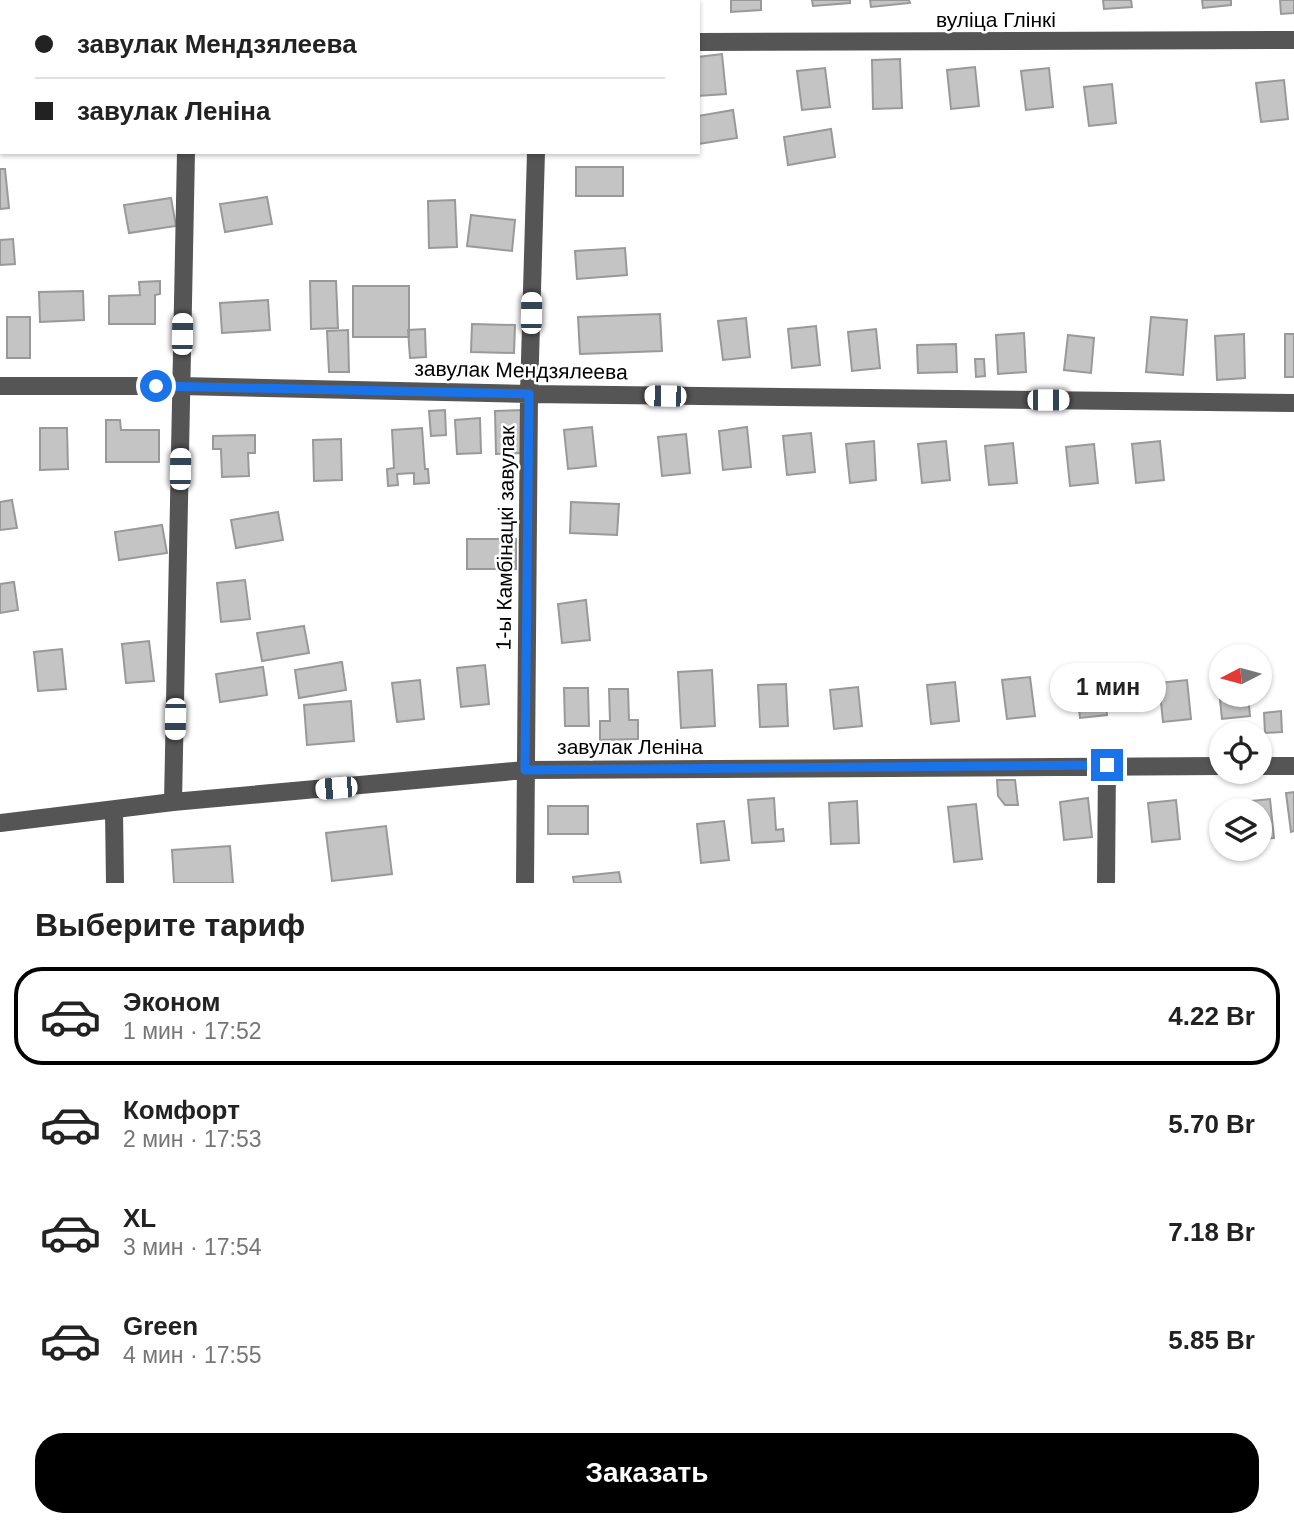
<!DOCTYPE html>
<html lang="ru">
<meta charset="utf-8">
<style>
body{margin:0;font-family:Arial,sans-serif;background:#f2f2f2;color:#222;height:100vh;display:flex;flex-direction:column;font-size:26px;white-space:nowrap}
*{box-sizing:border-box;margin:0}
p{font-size:23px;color:#767676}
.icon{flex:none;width:38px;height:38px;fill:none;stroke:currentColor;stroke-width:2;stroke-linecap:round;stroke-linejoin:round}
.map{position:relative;height:883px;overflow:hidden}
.panel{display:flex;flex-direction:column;background:#fff;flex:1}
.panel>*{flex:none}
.hud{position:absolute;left:0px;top:0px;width:700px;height:154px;box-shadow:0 2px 5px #0004;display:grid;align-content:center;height:154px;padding:0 35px;background:#fff}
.needle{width:46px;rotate:264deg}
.buttons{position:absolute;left:1209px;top:644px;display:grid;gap:14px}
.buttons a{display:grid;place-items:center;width:63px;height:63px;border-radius:50%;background:#fff;box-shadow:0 2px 5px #0004;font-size:35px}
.end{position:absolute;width:32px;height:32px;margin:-16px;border:9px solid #1a73e8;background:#fff;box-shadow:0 0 0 4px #fff}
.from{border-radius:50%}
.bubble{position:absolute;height:49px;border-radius:24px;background:#fff;box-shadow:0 2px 5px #0004;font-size:23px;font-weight:700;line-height:49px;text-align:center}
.car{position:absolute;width:21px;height:42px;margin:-21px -10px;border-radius:9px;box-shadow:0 0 5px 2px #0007;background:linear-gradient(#fff 24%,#345 0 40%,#fff 0 76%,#345 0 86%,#fff 0)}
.hud b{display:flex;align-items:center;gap:24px;height:66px;font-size:26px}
.hud b+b{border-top:2px solid #e0e0e0}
.hud i{width:18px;height:18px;background:#222}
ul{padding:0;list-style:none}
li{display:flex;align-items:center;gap:21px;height:98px;margin:0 14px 10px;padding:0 21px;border:4px solid transparent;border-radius:28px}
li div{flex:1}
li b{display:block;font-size:26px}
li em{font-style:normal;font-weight:700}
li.on{border-color:#000}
li>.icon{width:63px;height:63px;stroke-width:1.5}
h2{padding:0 35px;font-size:32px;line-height:84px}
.cta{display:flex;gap:14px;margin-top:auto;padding:14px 35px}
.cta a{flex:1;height:80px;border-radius:28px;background:#000;color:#fff;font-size:28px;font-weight:700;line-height:80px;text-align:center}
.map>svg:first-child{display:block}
</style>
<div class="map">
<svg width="1294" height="883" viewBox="0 0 1294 883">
<rect width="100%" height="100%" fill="#fff"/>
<path fill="#c4c4c4" stroke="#999" stroke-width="2" d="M731 0H761V10L731 12Z
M812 0H850V3L813 6Z
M870 0H909L910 3 871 7Z
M1103 0H1131L1132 7 1104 9Z
M1202 0H1231V5L1203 8Z
M1280 0H1294V13L1281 14Z
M722 54 726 94 698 96V57Z
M900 59 902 108 873 109 872 60Z
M975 67 979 106 951 109 947 70Z
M825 68 830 107 802 110 797 71Z
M1049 68 1053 107 1026 110 1021 71Z
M1284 80 1288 119 1261 122 1256 83Z
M1112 84 1116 123 1089 126 1084 87Z
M733 110 737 138 698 144V116Z
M831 129 835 157 788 165 784 137Z
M576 167H623V196H576Z
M0 169H5L9 208 0 209Z
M267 197 272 224 225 232 220 204Z
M171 198 176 226 129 233 124 205Z
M455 200 457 247 429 248 428 201Z
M471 215 515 220 512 251 467 246Z
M13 239 15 264 0 265V240Z
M625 248 627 275 577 279 575 251Z
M160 281V294L155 295V324H109V296L140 295 139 282Z
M310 281H336L338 328 311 329Z
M353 286H409V337H353Z
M83 291 84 320 40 322 39 292Z
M268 300 270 330 222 333 220 303Z
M660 314 662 351 580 354 578 317Z
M7 317H30V358H7Z
M1151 317 1187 320 1183 375 1146 372Z
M746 318 750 357 723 360 718 321Z
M472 324 515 325 514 353 471 352Z
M816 326 820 365 792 368 788 329Z
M425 329 426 357 410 358 408 330Z
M876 329 880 368 852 371 848 332Z
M348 330 349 372H329L327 331Z
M1024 333 1026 372 998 374 996 335Z
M1244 334 1245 378 1217 380 1215 336Z
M1285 334H1294V377H1285Z
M1068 335 1094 338 1091 373 1064 370Z
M956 344 957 372 918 373 917 345Z
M975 359H984L985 376 976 377Z
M445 410 446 435 431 436 429 411Z
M526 410 527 453 496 454 495 411Z
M480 418 481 453 457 454 455 420Z
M106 420H120L121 430H159V462H106Z
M592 427 596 466 568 469 564 430Z
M747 427 751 467 723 470 719 431Z
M40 428H67L68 469 40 470Z
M422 428 425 469H428L429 483 414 484V473L397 474 398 485 388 486 387 469 394 468 392 430Z
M811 433 815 472 787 475 783 436Z
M686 434 690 473 662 476 658 437Z
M255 435V453H248L249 476 222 477 221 449H213V436Z
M341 439 342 480 314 481 313 440Z
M874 441 876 480 850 483 846 444Z
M946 441 950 480 922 483 918 444Z
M1160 441 1164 480 1136 483 1132 444Z
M1013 443 1017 483 989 485 985 446Z
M1094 444 1098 483 1070 486 1066 447Z
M12 500 17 528 0 530V502Z
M571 502 619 504 617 535 570 533Z
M278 512 283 540 236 548 231 520Z
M162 525 167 553 119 560 115 532Z
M467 539H516V569H467Z
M245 580 250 619 221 622 217 583Z
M14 582 18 610 0 613V584Z
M586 600 590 640 562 643 558 604Z
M304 626 309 653 262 661 257 633Z
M149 641 154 681 126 683 122 644Z
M62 649 66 689 38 691 34 652Z
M342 662 346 690 299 698 295 670Z
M485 665 489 704 461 707 457 668Z
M263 667 267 695 220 702 216 674Z
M712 670 715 726 681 728 678 672Z
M1103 676 1107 715 1080 718 1076 679Z
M1030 677 1035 716 1007 719 1002 680Z
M420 680 424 719 397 722 392 683Z
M1187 680 1191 719 1163 722 1159 683Z
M1218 680H1222V695H1248L1250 716 1222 719Z
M955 682 959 721 931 724 927 685Z
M786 684 788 726 760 727 758 685Z
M858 687 862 726 834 729 830 690Z
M564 688H588L589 726H565Z
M609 689H628L629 720H638V739L600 740V721H610Z
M351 701 354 741 307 745 304 705Z
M1281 711 1282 732 1265 733 1264 713Z
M997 780H1015L1018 805H1005L998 796Z
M1294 792V831L1291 832 1286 793Z
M774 798 776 830 783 829 784 841 752 843 748 800Z
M1088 798 1092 837 1064 840 1060 802Z
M1270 799 1274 838 1260 839V810H1243L1242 802Z
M1176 800 1180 839 1152 842 1148 803Z
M857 801 859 843 831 844 829 803Z
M976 804 982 859 954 862 948 807Z
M548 806H588V834H548Z
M724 821 729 860 701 863 697 824Z
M386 826 392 874 332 881 326 833Z
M230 846 233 883H174L172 850Z
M619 872 621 883H574L573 877Z"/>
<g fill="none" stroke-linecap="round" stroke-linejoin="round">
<path stroke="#555" stroke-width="18" d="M543 2V0
M698 42 1294 40
M0 48H2
M0 386H181L529 394 1294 403
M1260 766H1294
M173 802 186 152
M114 810 115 883
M0 823 173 802 525 770 1222 766
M525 883 529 394 536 152
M1106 883 1107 765"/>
</g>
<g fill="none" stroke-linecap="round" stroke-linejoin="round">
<path stroke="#1a73e8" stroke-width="9" d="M156 386 529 394 525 770 1107 765"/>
</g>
<g text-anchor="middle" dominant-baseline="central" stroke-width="5" stroke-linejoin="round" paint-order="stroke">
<g font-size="21" fill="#000" stroke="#fff">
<text x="996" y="19">вуліца Глінкі</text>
<text transform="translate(521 370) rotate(1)">завулак Мендзялеева</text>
<text transform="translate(505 538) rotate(-89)">1-ы Камбінацкі завулак</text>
<text x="630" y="746">завулак Леніна</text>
</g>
</g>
</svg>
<div class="buttons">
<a><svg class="needle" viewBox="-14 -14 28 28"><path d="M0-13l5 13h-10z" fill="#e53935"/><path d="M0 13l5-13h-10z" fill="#767676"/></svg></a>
<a><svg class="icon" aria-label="locate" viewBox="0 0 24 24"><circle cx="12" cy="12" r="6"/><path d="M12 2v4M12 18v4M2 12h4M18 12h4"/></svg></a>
<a><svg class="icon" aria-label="layers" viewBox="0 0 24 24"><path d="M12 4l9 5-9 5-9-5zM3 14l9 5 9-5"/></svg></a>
</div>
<i class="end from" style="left:156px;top:386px"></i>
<i class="end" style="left:1107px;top:765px"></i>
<div class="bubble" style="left:1050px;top:663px;width:116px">1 мин</div>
<i class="car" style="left:531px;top:313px;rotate:1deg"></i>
<i class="car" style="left:182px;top:334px;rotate:1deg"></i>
<i class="car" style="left:665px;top:396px;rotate:271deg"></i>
<i class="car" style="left:1048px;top:400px;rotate:90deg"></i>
<i class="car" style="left:180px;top:469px;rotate:1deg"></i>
<i class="car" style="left:175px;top:719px;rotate:181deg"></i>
<i class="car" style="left:336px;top:788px;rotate:265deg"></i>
<div class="hud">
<b><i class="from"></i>завулак Мендзялеева</b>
<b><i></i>завулак Леніна</b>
</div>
</div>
<section class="panel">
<h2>Выберите тариф</h2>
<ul>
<li class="on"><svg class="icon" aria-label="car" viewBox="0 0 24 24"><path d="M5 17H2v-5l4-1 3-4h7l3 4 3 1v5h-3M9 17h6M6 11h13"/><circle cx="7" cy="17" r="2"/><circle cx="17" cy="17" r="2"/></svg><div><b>Эконом</b><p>1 мин · 17:52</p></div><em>4.22 Br</em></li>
<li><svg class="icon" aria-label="car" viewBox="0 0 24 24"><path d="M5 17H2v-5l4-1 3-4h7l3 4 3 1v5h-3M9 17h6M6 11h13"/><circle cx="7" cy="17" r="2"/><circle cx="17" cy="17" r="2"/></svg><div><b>Комфорт</b><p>2 мин · 17:53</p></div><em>5.70 Br</em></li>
<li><svg class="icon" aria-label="car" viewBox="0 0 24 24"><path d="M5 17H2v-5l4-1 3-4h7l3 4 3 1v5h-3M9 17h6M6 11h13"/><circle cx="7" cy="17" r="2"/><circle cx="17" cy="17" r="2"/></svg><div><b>XL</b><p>3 мин · 17:54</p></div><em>7.18 Br</em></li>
<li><svg class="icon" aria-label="car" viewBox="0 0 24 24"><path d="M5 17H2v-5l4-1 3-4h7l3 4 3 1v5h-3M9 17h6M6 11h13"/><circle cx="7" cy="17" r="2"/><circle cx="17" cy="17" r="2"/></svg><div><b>Green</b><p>4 мин · 17:55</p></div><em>5.85 Br</em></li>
</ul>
<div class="cta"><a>Заказать</a></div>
</section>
